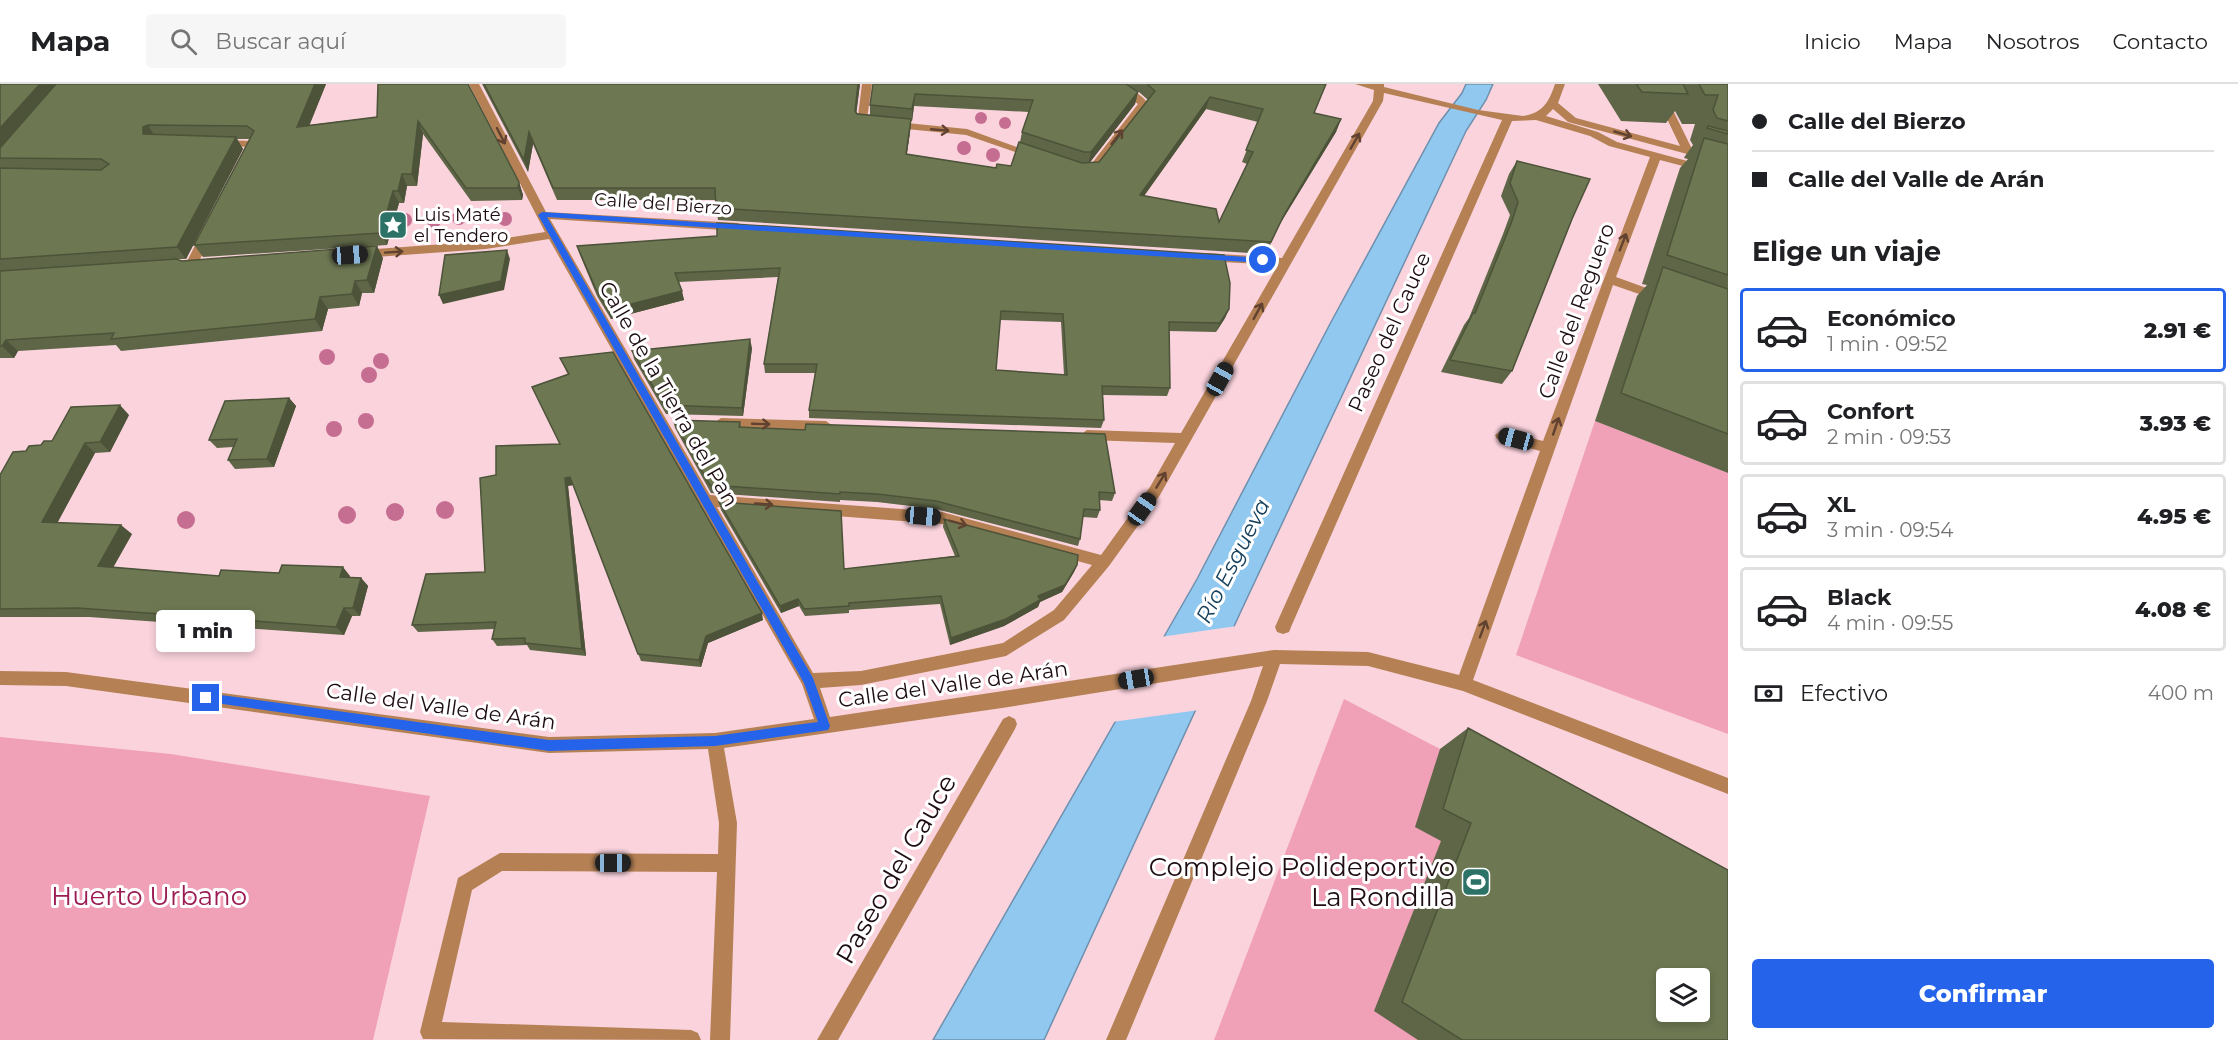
<!DOCTYPE html>
<html lang="es">
<meta charset="utf-8">
<style>
body{margin:0;font-family:Montserrat,sans-serif;background:#f6f6f6;color:#202124;height:100vh;display:flex;flex-direction:column;font-size:22px;white-space:nowrap}
*{box-sizing:border-box;margin:0}
p{font-size:20px;color:#757577}
.icon{flex:none;width:33px;height:33px;fill:none;stroke:currentColor;stroke-width:2;stroke-linecap:round;stroke-linejoin:round}
.map{position:relative;flex:1;overflow:hidden}
.side{display:flex;flex-direction:column;background:#fff;width:510px}
.side>*{flex:none}
.hud{display:grid;align-content:center;height:132px;padding:0 24px;background:#fff}
.tools{position:absolute;left:1656px;top:884px;display:grid;gap:12px}
.tools a{display:grid;place-items:center;width:54px;height:54px;border-radius:6px;background:#fff;box-shadow:0 3px 9px #0003;font-size:30px}
.end{position:absolute;width:27px;height:27px;margin:-14px;border:8px solid #2563eb;background:#fff;box-shadow:0 0 0 3px #fff}
.from{border-radius:50%}
.bubble{position:absolute;height:42px;border-radius:6px;background:#fff;box-shadow:0 3px 9px #0003;font-size:20px;font-weight:800;line-height:42px;text-align:center}
.car{position:absolute;width:18px;height:36px;margin:-18px -9px;border-radius:8px;box-shadow:0 0 4px 2px #0007;background:linear-gradient(#222 24%,#8ab4d8 0 40%,#222 0 76%,#8ab4d8 0 86%,#222 0)}
.hud b{display:flex;align-items:center;gap:21px;height:57px;font-size:22px}
.hud b+b{border-top:2px solid #e0e0e0}
.hud i{width:15px;height:15px;background:#202124}
ul{padding:0;list-style:none}
li{display:flex;align-items:center;gap:18px;height:84px;margin:0 12px 9px;padding:0 12px;border:3px solid #e0e0e0;border-radius:6px}
li div{flex:1}
li b{display:block;font-size:22px}
li em{font-style:normal;font-weight:800}
li.current{border-color:#2563eb}
li>.icon{width:54px;height:54px;stroke-width:1.5}
h2{padding:0 24px;font-size:27px;line-height:72px}
.pay{display:flex;align-items:center;gap:15px;height:66px;padding:0 24px;font-size:22px}
.pay p{margin-inline-start:auto}
.primary-button{display:flex;gap:12px;margin-top:auto;padding:12px 24px}
.primary-button a{flex:1;height:69px;border-radius:6px;background:#2563eb;color:#fff;font-size:24px;font-weight:800;line-height:69px;text-align:center}
header{display:flex;align-items:center;gap:36px;box-sizing:border-box;height:84px;padding:0 30px;background:#fff;border-bottom:2px solid #e0e0e0}
header strong{font-size:28px}
nav{display:flex;gap:33px;margin-inline-start:auto;font-size:21px}
.search{width:420px;height:54px;background:#f6f6f6;display:flex;align-items:center;gap:15px;box-sizing:border-box;padding:0 21px;border-radius:6px;color:#757577;font-size:22px}
main{display:flex;flex:1;min-height:0}
.map>svg:first-child{display:block}
</style>
<header>
<strong>Mapa</strong>
<div class="search"><svg class="icon" aria-label="search" viewBox="0 0 24 24"><circle cx="10" cy="10" r="6"/><path d="M15 15l6 6"/></svg>Buscar aquí</div>
<nav><a>Inicio</a><a>Mapa</a><a>Nosotros</a><a>Contacto</a></nav>
</header>
<main>
<div class="map">
<svg width="1728" height="956" viewBox="0 0 1728 956">
<rect width="100%" height="100%" fill="#fad3dd"/>
<path fill="#f0a0b7" fill-rule="evenodd" d="M1595 337 1728 389V650L1516 571Z
M1344 615 1440 665 1728 825V956H1214ZM1666 894H1700V927H1666Z
M0 653 171 670 430 712 373 956H0Z"/>
<path fill="#91c8f0" stroke="#6e90ad" stroke-width="1.5" d="M1466 0H1493L1486 16 1466 47 1242 525 1044 956H933L1197 495 1331 238 1439 39 1462 9Z"/>
<path fill="#fad3dd" d="M1237 542 1199 626 1112 638 1160 553Z"/>
<g fill="none" stroke-linecap="round" stroke-linejoin="round">
<path fill="#b58154" fill-rule="evenodd" d="M469 0H479L546 128 738 139 744 143 738 147 550 135 710 411 942 428 1101 471 1150 403 1175 359 1087 356 1080 351 1087 346 1181 349 1278 181 1205 177 1199 173 1205 169 1282 174 1373 17 1374 6 1355 0H1384V3L1478 26 1523 32C1543 29 1549 18 1555 0H1565L1558 19 1576 34 1680 62 1659 18 1668 16 1692 65 1728 75V81L1568 38 1553 25 1546 32 1598 48 1617 58 1728 88V94L1660 76 1616 193 1663 210 1665 213 1659 217 1613 201 1473 596 1728 694V710L1463 607 1368 582 1280 580 1267 617 1126 956H1106L1251 617 1263 582 1002 624 724 664 737 739 730 956H710L717 788 502 787 472 806 442 938 691 946 698 949 701 956 423 955 420 948 458 794 500 769 718 770 719 739 708 665 549 669 66 602 0 601V587L66 588 549 653 715 649 814 635 802 600 549 155 486 165 362 174 356 170 362 166 486 157 545 148ZM1384 9 1502 36 1275 543 1277 548 1283 550 1289 548 1291 543 1512 37 1536 36 1590 52 1609 62 1650 73 1543 357 1502 346 1495 351 1497 355 1540 367 1459 591 1368 568 1274 566 830 633 820 604 861 601 1006 572 1064 536 1109 482 1160 411 1383 17ZM717 423 942 440 1092 481 1054 526 1003 559 861 587 813 589Z
M862 0H872L867 35 967 45 1039 71 1034 74 1030 73 966 51 857 40Z
M1097 0C1118 0 1135 3 1149 20L1096 88 1082 89 1076 86 1078 84 1089 83 1138 20 1121 8Z
M219 56 254 57 259 60 252 73 248 74 243 71 247 63 215 61 214 59Z
M208 144 214 148 196 183 194 186H186L184 183 202 148Z
M721 334 826 337 833 342 826 347 721 344 714 339Z
M1009 632 1015 635 1017 640 1015 645 838 956H817L1003 635Z"/>
</g>
<g fill="#c66e91">
<circle cx="981" cy="34" r="6"/>
<circle cx="1005" cy="39" r="6"/>
<circle cx="964" cy="64" r="7"/>
<circle cx="993" cy="71" r="7"/>
<circle cx="459" cy="134" r="7"/>
<circle cx="505" cy="135" r="7"/>
<circle cx="405" cy="136" r="7"/>
<circle cx="434" cy="137" r="7"/>
<circle cx="327" cy="273" r="8"/>
<circle cx="381" cy="277" r="8"/>
<circle cx="369" cy="291" r="8"/>
<circle cx="366" cy="337" r="8"/>
<circle cx="334" cy="345" r="8"/>
<circle cx="445" cy="426" r="9"/>
<circle cx="395" cy="428" r="9"/>
<circle cx="347" cy="431" r="9"/>
<circle cx="186" cy="436" r="9"/>
</g>
<path fill="#5e6647" fill-rule="evenodd" d="M0 0H326L309 41 377 33 378 0 519 98 523 111 522 116 471 117 423 50 417 102H407L404 119H399L387 161 203 173 194 161 250 55H237L243 65 186 175H177L182 177 383 174 374 209H362L359 222 328 225 322 247 121 267 116 261 18 267 14 274H0Z
M482 0H860L856 29 870 31V21L873 0H1326L1314 29 1341 35 1336 48 1278 143 1266 170 718 136 716 116H557L533 60 528 88ZM1134 5 1139 8 1148 16 1099 78H1090L1135 20 1138 8ZM914 22 1029 28 1022 48 1020 58 1011 82 996 84 907 70 910 48 911 37H912ZM1206 25 1258 38 1242 78 1247 80 1219 138 1144 112Z
M1598 0H1728V389L1595 337 1637 212 1647 201 1642 200 1680 84 1688 75 1684 74 1685 72 1693 61 1690 56 1695 40H1682L1675 27 1666 39 1621 37Z
M1517 77 1572 135 1512 287 1502 300 1441 288 1464 241 1469 234 1503 150 1510 131 1501 112 1509 90Z
M577 162 1229 225 1225 234 1216 248 1169 247 1170 304 1167 312 1103 311 1104 336 1101 344 809 334V326L815 289H765L764 280 778 193 679 198 684 216 611 235 597 212 580 171ZM1000 236 1061 238 1064 291 996 286Z
M752 264 743 332 666 330 634 275 632 267Z
M560 274 763 536 708 559 701 583 641 577 573 401 568 402 586 572 530 566 527 561 497 562 492 555 494 545 418 548 412 541 485 488 496 391 560 360 532 303 568 291Z
M289 314 296 322 274 383 235 385 228 376 233 363 217 364 209 356Z
M129 331 110 368 95 369 57 439 132 450 113 483 219 492H350V493L361 494 368 502 360 532H352L344 551 89 533H0V391L26 367 52 357Z
M673 336 740 338 741 343 1115 409 1112 417 1099 416 1100 426 1097 434 1083 433 1080 455 1078 462 936 425 877 418 840 416V418L711 409 675 344Z
M719 418 844 485 955 472 943 443 944 435 1077 481 1074 488 1062 508 1040 518 1038 523 1004 542 950 561 940 520 849 526V529L805 532 799 522 781 529 721 426Z
M1468 644 1728 956H1418L1374 927 1441 757 1415 743 1440 665Z"/>
<path fill="#4c5339" d="M40 0H60L0 69V44Z
M315 0H326L304 55 297 43Z
M858 0H860L855 40V27Z
M1138 8 1135 20 1088 81 1091 68Z
M915 10 914 22 912 37V25Z
M1210 13 1206 25 1136 123 1140 111Z
M911 35 910 48 905 82 906 70Z
M1341 35 1336 48 1278 143 1266 170 1284 131Z
M418 37 423 50 417 102 412 90Z
M148 41 156 54 143 50V43Z
M529 48 533 60 528 88 524 76Z
M236 53 243 65 186 175 177 163Z
M402 90 407 102 404 119 398 107Z
M519 98 523 111 522 116 518 104Z
M393 107 399 119 387 161 381 149Z
M377 162 383 174 374 209 367 196Z
M507 166 510 175 504 206 443 220 439 211Z
M355 197 362 209 359 222 352 210Z
M682 207 684 216 611 235 608 226Z
M320 213 328 225 322 247 315 235Z
M1229 225 1225 234 1216 248 1220 239Z
M750 255 752 264 743 332 742 324Z
M6 256 18 267 14 274 2 262Z
M289 314 296 322 274 383 267 375Z
M120 321 129 331 110 368 100 358Z
M85 359 95 369 53 447 42 438Z
M570 393 573 401 568 402 586 572 582 565 565 394Z
M121 441 132 450 109 491 98 482Z
M1077 481 1074 488 1062 508 1040 518 1038 523 1004 542 950 561 951 554Z
M343 483 350 492 347 502 340 493Z
M361 494 368 502 360 532 353 524Z
M798 515 799 522 781 529 780 522Z
M344 524 352 532 344 551 336 543Z
M762 529 763 536 708 559 701 583 699 576 706 552Z"/>
<path fill="#6d7752" stroke="#4c5339" stroke-width="1.5" fill-rule="evenodd" d="M0 0H40L0 44Z
M56 0H315L297 43 377 33 378 0H468L519 98 518 104H466L418 37 412 90H402L398 107H393L381 149 194 161 254 47 247 42 148 41 143 43V50L236 53 177 163 0 175V84L101 86 109 80 101 75 0 74V64Z
M484 0H858L855 27 857 30 911 35 906 70 996 84 997 80 1011 82 1019 58 1082 79 1099 78 1155 7 1147 0H1326L1314 29 1341 35 1284 131 1271 158 716 124 715 104H553L529 48 524 76ZM1210 13 1263 25 1246 66 1253 68 1219 138 1216 125 1140 111Z
M873 0H1126L1138 8 1091 68H1084L1022 48 1033 16 915 10 912 25 870 21Z
M1636 0H1683L1688 10 1642 8Z
M1699 0H1728V37L1717 34 1713 26 1718 11H1705Z
M1708 42 1728 47V50L1707 44Z
M1704 54 1728 60V191L1667 171Z
M1517 77 1590 95 1572 135 1512 287 1450 276 1473 229H1475L1512 137 1518 118 1510 99Z
M717 139 1224 171 1230 199 1229 225 1220 239 1169 238 1170 304 1102 302 1104 336 809 326 817 280H764L780 184 675 189 682 207 608 226 595 203 577 162 717 152ZM1001 227 1063 230 1067 291 996 286Z
M377 162 367 196 355 197 352 210 320 213 315 235 111 255 114 249 6 256 2 262H0V187L176 175 182 177Z
M507 166 501 197 439 211 445 171Z
M1663 183 1728 205V350L1621 309Z
M750 255 742 324 664 321 632 267Z
M613 268 762 529 706 552 699 576 638 570 570 393 565 394 582 565 525 559V554L492 555 496 538 412 541 426 490 485 488 480 394 496 391V362L560 360 532 303 569 290 560 274Z
M289 314 267 375 228 376 237 355 209 356 225 317Z
M120 321 100 358 85 359 42 438 121 441 98 482 219 492 221 486 279 489 282 481 343 483 340 493 361 494 353 524H344L336 543 78 524 0 525V391L13 368 26 367 29 362 41 361 44 357H52L71 323Z
M673 336 740 338 739 343 805 346 806 340 1105 350 1115 409 1099 408 1100 426 1084 425 1080 455 936 417 877 410 840 408V410L710 401Z
M719 418 841 427 844 485 959 472 944 435 1078 471 1077 481 1065 501 1038 512 1040 516 1006 535 951 554 941 512 849 519V522L804 525 798 515 780 522Z
M1468 644 1728 786V956H1462L1402 918 1471 739 1443 725ZM1666 894H1700V927H1666Z"/>
<defs><path id="oneway-shaft" d="M-6 0H5M1.5-3L5.5 0L1.5 3" fill="none" stroke-width="1.6" stroke-linecap="round" stroke-linejoin="round" transform="scale(1.5)"/></defs>
<g stroke="#614130">
<use href="#oneway-shaft" transform="translate(940 46) rotate(5)"/>
<use href="#oneway-shaft" transform="translate(1623 50) rotate(16)"/>
<use href="#oneway-shaft" transform="translate(501 52) rotate(63)"/>
<use href="#oneway-shaft" transform="translate(1117 53) rotate(-52)"/>
<use href="#oneway-shaft" transform="translate(1355 57) rotate(-60)"/>
<use href="#oneway-shaft" transform="translate(1623 158) rotate(-69)"/>
<use href="#oneway-shaft" transform="translate(394 168) rotate(-4)"/>
<use href="#oneway-shaft" transform="translate(1258 227) rotate(-61)"/>
<use href="#oneway-shaft" transform="translate(761 340) rotate(2)"/>
<use href="#oneway-shaft" transform="translate(1556 342) rotate(-71)"/>
<use href="#oneway-shaft" transform="translate(1161 396) rotate(-59)"/>
<use href="#oneway-shaft" transform="translate(764 420) rotate(4)"/>
<use href="#oneway-shaft" transform="translate(958 439) rotate(15)"/>
<use href="#oneway-shaft" transform="translate(1483 545) rotate(-70)"/>
</g>
<path fill="#2563eb" d="M542 128 1263 174 1266 176 1263 179 547 133 813 594 830 642 828 646 715 662 549 667 202 617 201 614 206 609 549 656 715 652 818 638 804 599 538 131Z"/>
<defs>
<g id="sight-square" transform="scale(1.5)"><rect x="-9" y="-9" width="18" height="18" rx="4" fill="#2c7266" stroke="#fff"/><path d="M0-6L1.8-2.2L6-1.7L2.9 1.2L3.7 5.4L0 3.3L-3.7 5.4L-2.9 1.2L-6-1.7L-1.8-2.2Z" fill="#fff"/></g>
<g id="stadium-square" transform="scale(1.5)"><rect x="-9" y="-9" width="18" height="18" rx="4" fill="#2c7266" stroke="#fff"/><path d="M0-5a6.5 5 0 1 0 0 10a6.5 5 0 1 0 0-10ZM-3.5-1.8h7v3.6h-7Z" fill="#fff"/></g>
</defs>
<g fill-rule="evenodd">
<use href="#sight-square" x="393" y="141"/>
<use href="#stadium-square" x="1476" y="798"/>
</g>
<g text-anchor="middle" dominant-baseline="central" stroke-width="6" stroke-linejoin="round" paint-order="stroke">
<g font-size="18" fill="#1d0d12" stroke="#fff">
<text transform="translate(663 120) rotate(4)">Calle del Bierzo</text>
</g>
<g font-size="18" fill="#1d0d12" stroke="#fff" text-anchor="start">
<text x="414" y="131">Luis Maté<tspan x="414" dy="21">el Tendero</tspan></text>
</g>
<g font-size="21" fill="#1d0d12" stroke="#fff">
<text transform="translate(1576 227) rotate(-70)">Calle del Reguero</text>
<text transform="translate(1389 248) rotate(-66)">Paseo del Cauce</text>
<text transform="translate(669 310) rotate(60)">Calle de la Tierra del Pan</text>
<text transform="translate(953 600) rotate(-8)">Calle del Valle de Arán</text>
<text transform="translate(441 622) rotate(8)">Calle del Valle de Arán</text>
</g>
<g font-size="22" font-style="italic" fill="#16405b" stroke="#fff">
<text transform="translate(1233 477) rotate(-63)">Río Esgueva</text>
</g>
<g font-size="26" fill="#1d0d12" stroke="#fff" text-anchor="end">
<text x="1455" y="783">Complejo Polideportivo<tspan x="1455" dy="30">La Rondilla</tspan></text>
</g>
<g font-size="26" fill="#1d0d12" stroke="#fff">
<text transform="translate(896 785) rotate(-60)">Paseo del Cauce</text>
</g>
<g font-size="26" fill="#9b1c53" stroke="#fff">
<text x="149" y="812">Huerto Urbano</text>
</g>
</g>
</svg>
<div class="tools">
<a><svg class="icon" aria-label="layers" viewBox="0 0 24 24"><path d="M12 4l9 5-9 5-9-5zM3 14l9 5 9-5"/></svg></a>
</div>
<i class="end from" style="left:1263px;top:176px"></i>
<i class="end" style="left:206px;top:614px"></i>
<div class="bubble" style="left:156px;top:526px;width:99px">1 min</div>
<i class="car" style="left:350px;top:171px;rotate:86deg"></i>
<i class="car" style="left:1220px;top:295px;rotate:29deg"></i>
<i class="car" style="left:1516px;top:355px;rotate:285deg"></i>
<i class="car" style="left:1142px;top:425px;rotate:35deg"></i>
<i class="car" style="left:923px;top:432px;rotate:95deg"></i>
<i class="car" style="left:1136px;top:595px;rotate:261deg"></i>
<i class="car" style="left:613px;top:779px;rotate:90deg"></i>
</div>
<section class="side">
<div class="hud">
<b><i class="from"></i>Calle del Bierzo</b>
<b><i></i>Calle del Valle de Arán</b>
</div>
<h2>Elige un viaje</h2>
<ul>
<li class="current"><svg class="icon" aria-label="car" viewBox="0 0 24 24"><path d="M5 17H2v-5l4-1 3-4h7l3 4 3 1v5h-3M9 17h6M6 11h13"/><circle cx="7" cy="17" r="2"/><circle cx="17" cy="17" r="2"/></svg><div><b>Económico</b><p>1 min · 09:52</p></div><em>2.91 €</em></li>
<li><svg class="icon" aria-label="car" viewBox="0 0 24 24"><path d="M5 17H2v-5l4-1 3-4h7l3 4 3 1v5h-3M9 17h6M6 11h13"/><circle cx="7" cy="17" r="2"/><circle cx="17" cy="17" r="2"/></svg><div><b>Confort</b><p>2 min · 09:53</p></div><em>3.93 €</em></li>
<li><svg class="icon" aria-label="car" viewBox="0 0 24 24"><path d="M5 17H2v-5l4-1 3-4h7l3 4 3 1v5h-3M9 17h6M6 11h13"/><circle cx="7" cy="17" r="2"/><circle cx="17" cy="17" r="2"/></svg><div><b>XL</b><p>3 min · 09:54</p></div><em>4.95 €</em></li>
<li><svg class="icon" aria-label="car" viewBox="0 0 24 24"><path d="M5 17H2v-5l4-1 3-4h7l3 4 3 1v5h-3M9 17h6M6 11h13"/><circle cx="7" cy="17" r="2"/><circle cx="17" cy="17" r="2"/></svg><div><b>Black</b><p>4 min · 09:55</p></div><em>4.08 €</em></li>
</ul>
<div class="pay"><svg class="icon" aria-label="cash" viewBox="0 0 24 24"><path d="M3 7h18v10H3z"/><circle cx="12" cy="12" r="2"/></svg>Efectivo<p>400 m</p></div>
<div class="primary-button"><a>Confirmar</a></div>
</section>
</main>
